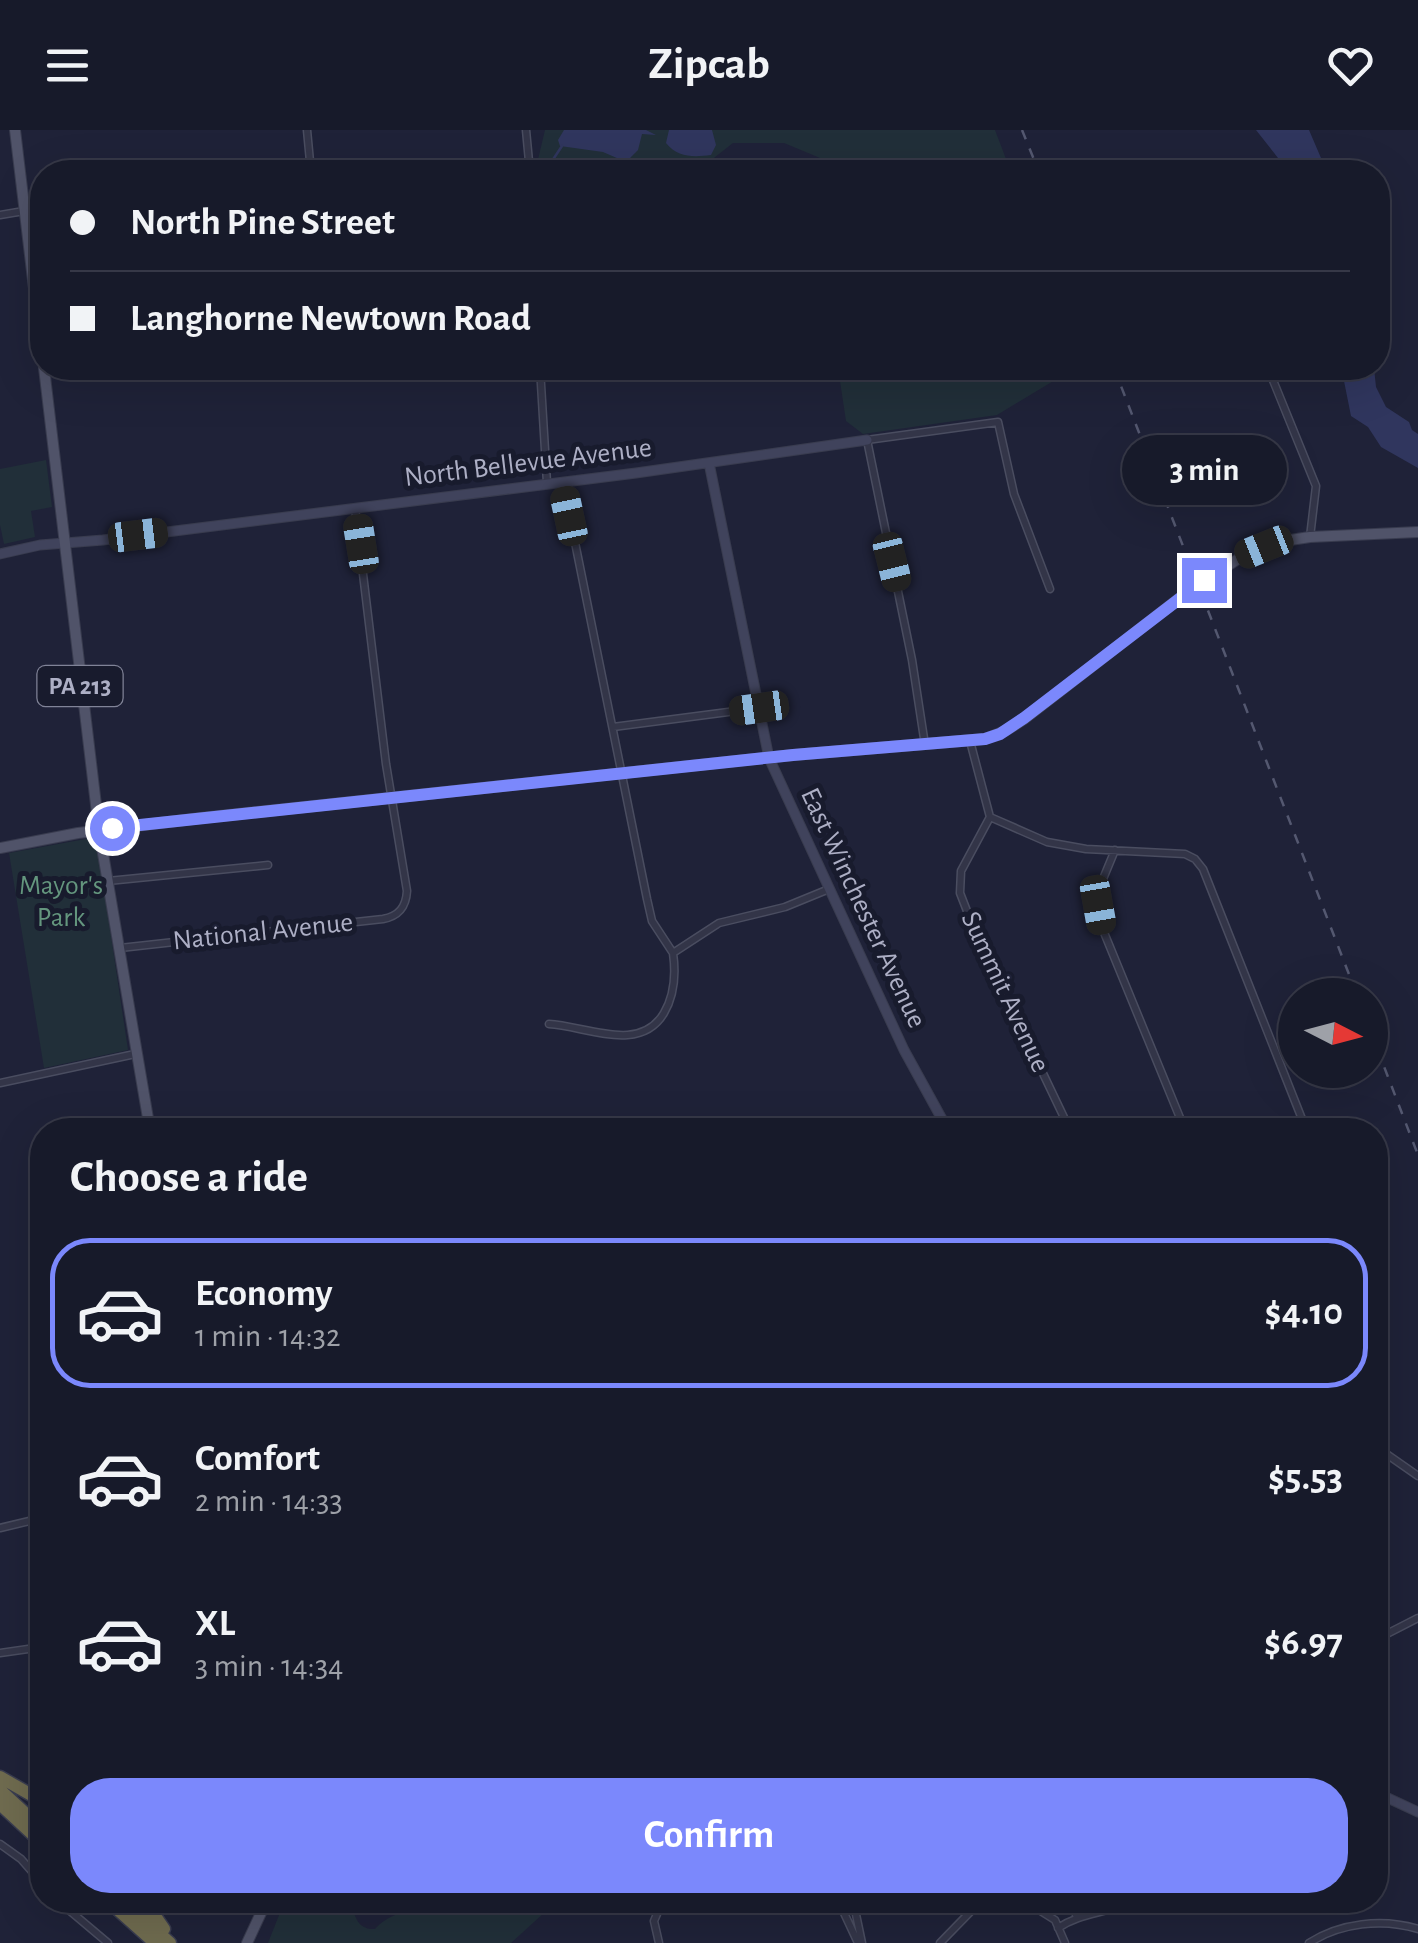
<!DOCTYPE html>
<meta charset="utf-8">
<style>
body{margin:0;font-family:"Alegreya Sans",sans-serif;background:#202332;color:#f1f3f6;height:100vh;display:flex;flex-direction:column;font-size:38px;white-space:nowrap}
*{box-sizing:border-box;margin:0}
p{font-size:32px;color:#9ea1a8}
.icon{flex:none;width:55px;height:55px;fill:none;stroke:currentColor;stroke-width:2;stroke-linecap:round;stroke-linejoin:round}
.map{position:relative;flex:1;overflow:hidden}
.side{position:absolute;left:30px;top:988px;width:1358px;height:795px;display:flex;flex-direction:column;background:#171a2a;border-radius:40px;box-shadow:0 10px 40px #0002,0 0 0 2px #363847}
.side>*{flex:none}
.top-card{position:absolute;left:30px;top:30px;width:1360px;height:220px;border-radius:40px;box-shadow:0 10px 40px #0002,0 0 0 2px #363847;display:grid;align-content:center;height:220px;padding:0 40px;background:#171a2a}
.needle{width:65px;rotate:96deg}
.buttons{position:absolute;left:1278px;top:848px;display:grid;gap:20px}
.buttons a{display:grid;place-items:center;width:110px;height:110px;border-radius:50%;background:#171a2a;box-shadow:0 10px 40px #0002,0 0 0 2px #363847;font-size:50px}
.end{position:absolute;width:45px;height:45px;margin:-22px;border:12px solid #7b88fc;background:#fff;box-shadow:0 0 0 5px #fff}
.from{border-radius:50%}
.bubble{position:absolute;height:70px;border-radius:35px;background:#171a2a;box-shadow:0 10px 40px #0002,0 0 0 2px #363847;font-size:32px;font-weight:600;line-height:70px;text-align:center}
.car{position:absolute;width:30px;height:60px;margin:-30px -15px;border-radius:12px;box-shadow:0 0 8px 2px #0007;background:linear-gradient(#222 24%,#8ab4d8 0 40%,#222 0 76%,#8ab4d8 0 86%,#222 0)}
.top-card b{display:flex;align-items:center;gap:35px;height:95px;font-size:38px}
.top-card b+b{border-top:2px solid #363847}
.top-card i{width:25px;height:25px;background:#f1f3f6}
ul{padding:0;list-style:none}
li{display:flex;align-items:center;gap:30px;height:150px;margin:0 20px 15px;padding:0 20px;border:5px solid transparent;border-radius:40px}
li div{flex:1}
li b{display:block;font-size:38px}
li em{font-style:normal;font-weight:600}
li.on{border-color:#7b88fc}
li>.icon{width:90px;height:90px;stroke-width:1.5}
h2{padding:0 40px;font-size:45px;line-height:120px}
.cta{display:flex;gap:20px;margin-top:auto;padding:20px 40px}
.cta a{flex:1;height:115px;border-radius:40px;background:#7b88fc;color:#fff;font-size:40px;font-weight:600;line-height:115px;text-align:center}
header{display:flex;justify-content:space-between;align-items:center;height:130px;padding:0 40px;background:#171a2a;font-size:45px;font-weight:600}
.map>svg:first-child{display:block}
</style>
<header><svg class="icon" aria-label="menu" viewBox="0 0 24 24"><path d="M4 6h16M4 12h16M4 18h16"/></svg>Zipcab<svg class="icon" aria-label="heart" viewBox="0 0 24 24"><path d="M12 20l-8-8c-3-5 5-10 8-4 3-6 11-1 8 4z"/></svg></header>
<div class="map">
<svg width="1418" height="1813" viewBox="0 0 1418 1813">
<rect width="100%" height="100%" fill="#1f2238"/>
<path fill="#212f39" d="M545 0H995L1011 42H821L820 28 784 13H733L705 35 686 42H535Z
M838 238H1075L997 285 863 304 846 291Z
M46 330 52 377 31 381 35 407 4 414 0 395V339Z
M91 708 97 712 128 920 44 938 9 723Z
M285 1770H351C354 1785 357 1800 375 1799 390 1782 408 1784 424 1770H488L545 1782 511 1813H268Z"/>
<path fill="#30365e" d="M564 0H646L656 5 642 4 638 20 626 32 603 22 560 16 558 10Z
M669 0H712L716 15 711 25C694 27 678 28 666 13Z
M1256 0H1309L1327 42H1289Z
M1345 238H1374L1376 257 1386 277 1409 292 1412 300 1418 304V338L1381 317 1368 297 1351 286 1343 246Z"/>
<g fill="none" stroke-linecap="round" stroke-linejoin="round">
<path stroke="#30365e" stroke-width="2.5" d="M542 38 552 31 562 16"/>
<g stroke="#4a4d60" stroke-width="9">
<path id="street" d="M307 0 311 42
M526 0 530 42
M0 85 24 81
M540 238 547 353
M1268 238 1316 356 1310 407
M563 353 647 769 652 791 673 823
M613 597 759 578
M970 611 990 687 961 741 960 763 974 799 1070 1000
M925 615 912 530 867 310 998 292 1014 364 1050 459
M990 687 1047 712 1086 719 1185 724 1195 729 1203 739 1302 989 1301 1000
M1115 720 1098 761 1103 800 1185 1000
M108 751 268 735
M120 818 383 789C399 786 406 777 407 761L386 634 355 378
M549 894C586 896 640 924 664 883 675 864 676 844 673 823L719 793 785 777 829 759
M0 953 135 924
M1375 1309 1385 1323 1418 1346
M0 1398 42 1388
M1375 1510 1418 1488
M0 1523 42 1517
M0 1714 21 1729 42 1753
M57 1770 108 1813
M838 1770 858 1813
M853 1770 862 1813
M1023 1770 1055 1790 1065 1813
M1076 1785 1084 1770
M1058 1798C1083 1781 1111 1784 1129 1770
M659 1813 654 1791 663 1770
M940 1813 975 1777 990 1770
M1309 1813C1340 1793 1382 1788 1418 1799"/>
</g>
<g stroke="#393c4f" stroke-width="11">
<path id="secondary" d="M709 333 769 628 904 920 948 1000
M0 424 40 415 103 410 636 343 867 310
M1375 1662 1418 1682"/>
</g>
<g stroke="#393c4f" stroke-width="12">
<path id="primary" d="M15 0 42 225
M44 238 99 700 150 1000
M0 718 78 703 201 688 793 625 985 609 1005 601 1024 589 1194 457 1243 426 1277 412 1310 407 1418 402
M247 1813 267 1770"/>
</g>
<g stroke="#3a3d50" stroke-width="15">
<path id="highway" d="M0 1647 42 1671
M0 1660 42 1699
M0 1674 42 1713
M107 1770 155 1813
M122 1770 170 1813
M144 1770 164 1799"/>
</g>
<use href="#street" stroke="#333548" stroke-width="6"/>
<use href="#secondary" stroke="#40435c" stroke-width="9"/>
<use href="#primary" stroke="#505369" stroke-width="10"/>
<use href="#highway" stroke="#6f6b4f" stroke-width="12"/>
<path stroke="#545870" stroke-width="2.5" stroke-dasharray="10 10" stroke-linecap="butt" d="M1022 0 1039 42
M1114 238 1357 865
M1370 900 1418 1025"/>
</g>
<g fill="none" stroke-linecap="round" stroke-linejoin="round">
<path stroke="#7b88fc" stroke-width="12" d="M112 698 793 625 985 609 1000 604 1024 588 1204 450"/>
</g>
<g text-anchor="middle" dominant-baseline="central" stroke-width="10" stroke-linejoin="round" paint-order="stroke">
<rect fill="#181b2d" stroke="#808397" stroke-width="2.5" x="37.5" y="536" width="85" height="40" rx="8"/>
<g font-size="25" font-weight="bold" fill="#adafc5">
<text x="80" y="556">PA 213</text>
</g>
<g font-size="28" fill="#adafc5" stroke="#181b2d">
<text transform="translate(528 333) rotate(-7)">North Bellevue Avenue</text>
<text transform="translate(863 778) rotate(65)">East Winchester Avenue</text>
<text transform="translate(263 802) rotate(-6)">National Avenue</text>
<text transform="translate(1005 862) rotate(65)">Summit Avenue</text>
</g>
<g font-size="28" fill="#64967e" stroke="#181b2d">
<text x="61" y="756">Mayor's<tspan x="61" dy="32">Park</tspan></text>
</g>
</g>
</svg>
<div class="buttons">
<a><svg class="needle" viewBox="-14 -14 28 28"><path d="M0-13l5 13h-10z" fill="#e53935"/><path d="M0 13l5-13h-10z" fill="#9ea1a8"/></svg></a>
</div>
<i class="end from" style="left:112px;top:698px"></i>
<i class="end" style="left:1204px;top:450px"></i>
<div class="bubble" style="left:1122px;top:305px;width:165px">3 min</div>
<i class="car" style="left:569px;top:386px;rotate:348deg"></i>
<i class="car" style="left:138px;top:405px;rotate:83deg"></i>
<i class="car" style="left:361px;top:414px;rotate:351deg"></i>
<i class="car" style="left:1264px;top:417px;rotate:248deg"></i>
<i class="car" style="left:892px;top:432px;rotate:166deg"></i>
<i class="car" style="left:759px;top:578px;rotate:262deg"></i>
<i class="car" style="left:1098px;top:775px;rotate:170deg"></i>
<div class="top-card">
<b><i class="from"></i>North Pine Street</b>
<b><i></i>Langhorne Newtown Road</b>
</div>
<section class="side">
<h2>Choose a ride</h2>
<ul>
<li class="on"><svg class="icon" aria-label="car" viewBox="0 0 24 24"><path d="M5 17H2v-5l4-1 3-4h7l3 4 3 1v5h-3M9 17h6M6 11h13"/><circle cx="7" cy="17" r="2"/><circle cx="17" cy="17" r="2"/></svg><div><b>Economy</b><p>1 min · 14:32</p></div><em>$4.10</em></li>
<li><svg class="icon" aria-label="car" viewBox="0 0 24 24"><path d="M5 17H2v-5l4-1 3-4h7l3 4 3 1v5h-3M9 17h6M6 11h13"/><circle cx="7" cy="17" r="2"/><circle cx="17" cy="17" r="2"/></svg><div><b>Comfort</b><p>2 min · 14:33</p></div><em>$5.53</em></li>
<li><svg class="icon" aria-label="car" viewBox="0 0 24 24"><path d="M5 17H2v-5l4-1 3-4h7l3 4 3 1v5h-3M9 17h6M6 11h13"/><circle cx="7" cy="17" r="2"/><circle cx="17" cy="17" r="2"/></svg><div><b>XL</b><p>3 min · 14:34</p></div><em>$6.97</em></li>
</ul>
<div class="cta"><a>Confirm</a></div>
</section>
</div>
